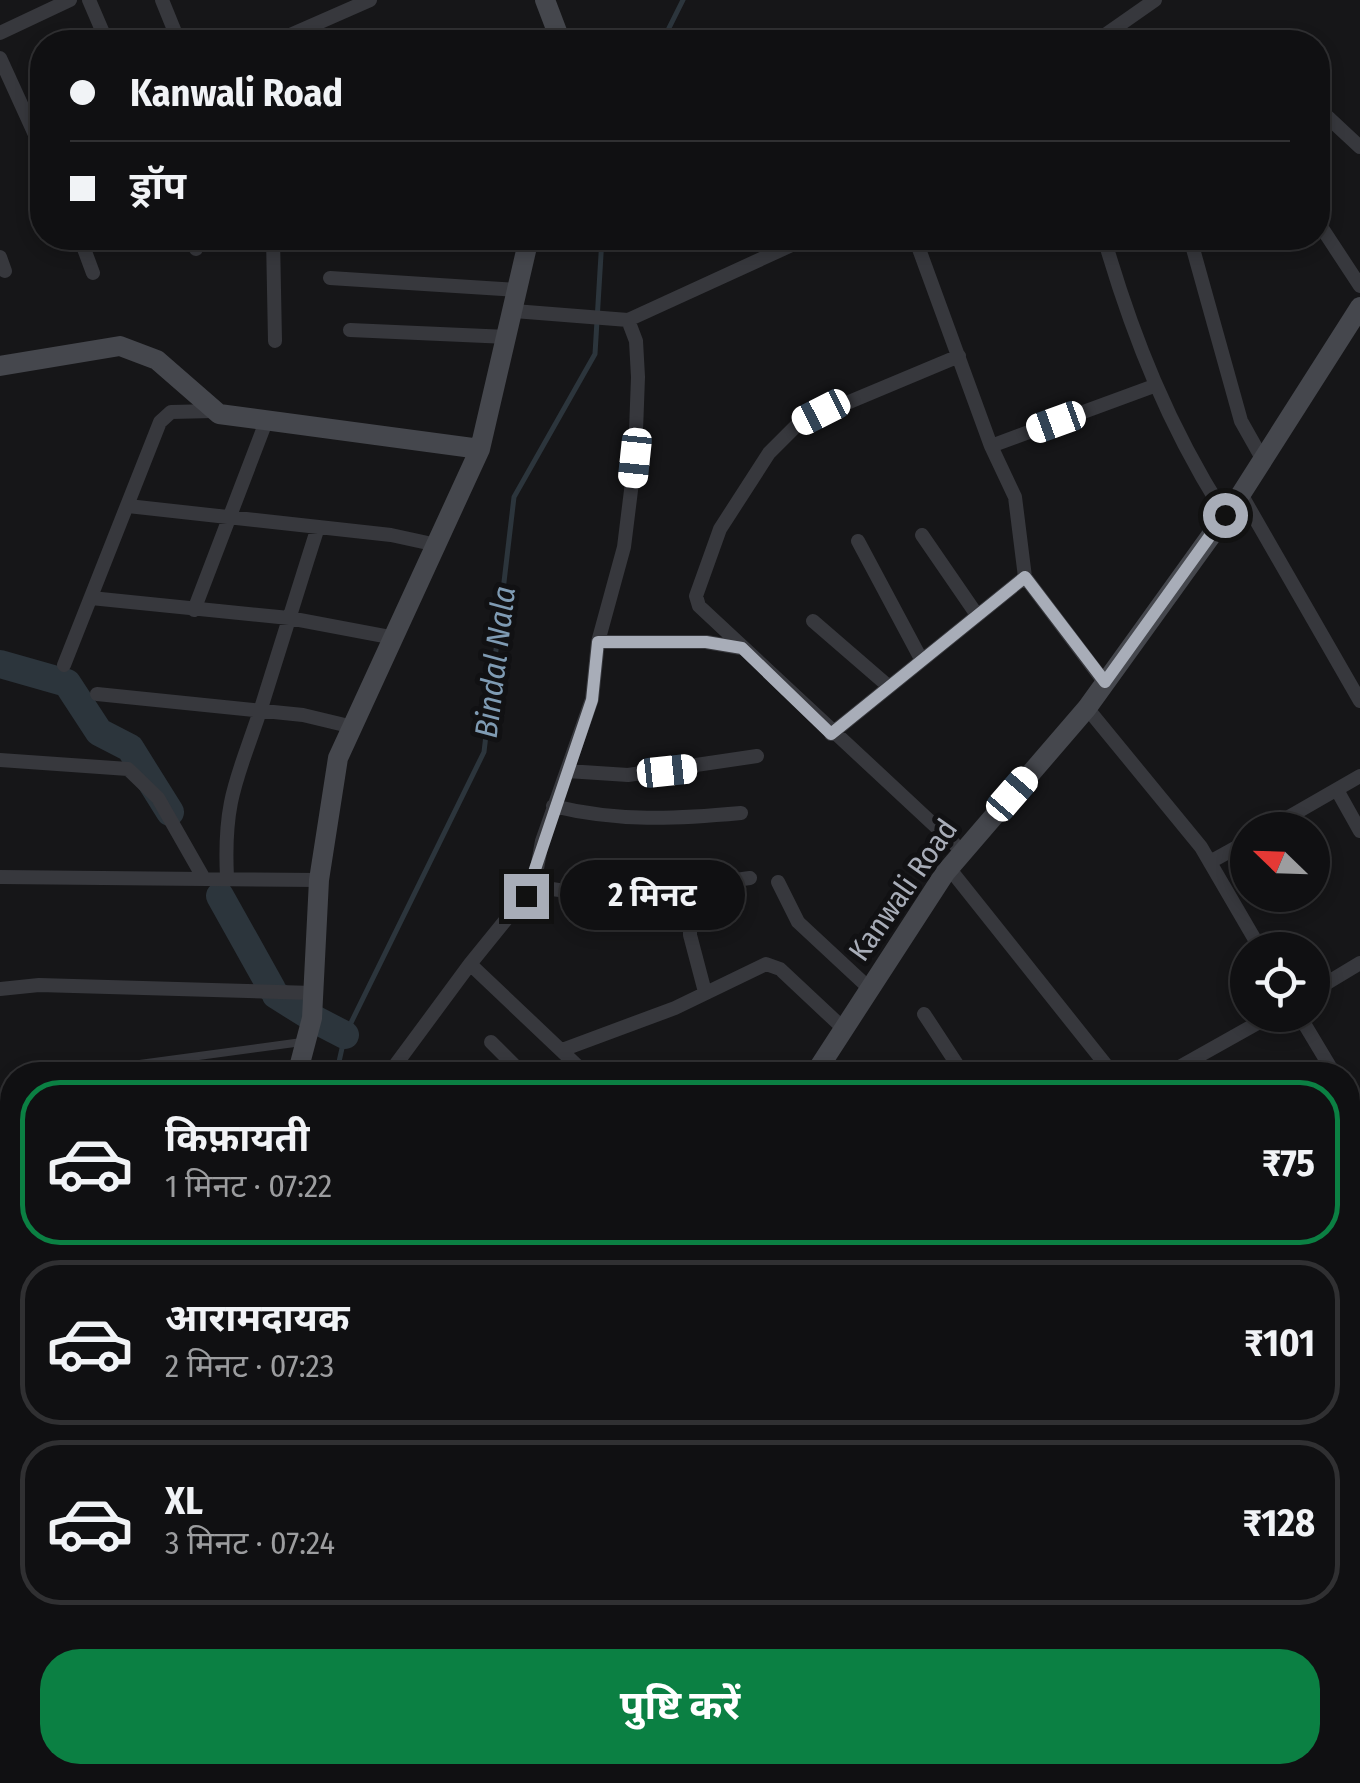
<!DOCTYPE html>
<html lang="hi">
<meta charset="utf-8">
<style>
body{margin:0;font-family:"Fira Sans Condensed","Noto Sans Devanagari",sans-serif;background:#1e1e20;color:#f1f3f6;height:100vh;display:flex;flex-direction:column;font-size:38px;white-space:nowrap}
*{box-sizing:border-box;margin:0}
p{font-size:32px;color:#9c9d9f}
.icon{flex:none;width:55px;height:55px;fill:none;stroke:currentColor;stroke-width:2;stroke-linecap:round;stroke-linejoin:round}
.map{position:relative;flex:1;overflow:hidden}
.panel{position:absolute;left:0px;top:1062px;width:1360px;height:722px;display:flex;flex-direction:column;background:#101012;border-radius:40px 40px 0 0;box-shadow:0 5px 15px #0003,0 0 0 2px #303032}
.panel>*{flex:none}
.guide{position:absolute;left:30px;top:30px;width:1300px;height:220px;border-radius:40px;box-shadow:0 5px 15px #0003,0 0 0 2px #303032;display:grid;align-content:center;height:220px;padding:0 40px;background:#101012}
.needle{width:65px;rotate:293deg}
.controls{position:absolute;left:1230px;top:812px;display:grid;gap:20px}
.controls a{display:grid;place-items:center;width:100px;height:100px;border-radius:50%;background:#101012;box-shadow:0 5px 15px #0003,0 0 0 2px #303032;font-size:50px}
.end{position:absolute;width:45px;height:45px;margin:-22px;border:12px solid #a8adb8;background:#111;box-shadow:0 0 0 5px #111}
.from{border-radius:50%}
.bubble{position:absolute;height:70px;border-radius:35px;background:#101012;box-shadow:0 5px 15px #0003,0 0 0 2px #303032;font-size:32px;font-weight:700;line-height:70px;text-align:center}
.car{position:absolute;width:30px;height:60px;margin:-30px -15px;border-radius:12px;box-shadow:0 0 8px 2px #0007;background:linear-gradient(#fff 24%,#345 0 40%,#fff 0 76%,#345 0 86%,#fff 0)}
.guide b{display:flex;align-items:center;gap:35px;height:95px;font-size:38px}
.guide b+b{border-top:2px solid #303032}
.guide i{width:25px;height:25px;background:#f1f3f6}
ul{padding:18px 0 0;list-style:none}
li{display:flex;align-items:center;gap:30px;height:165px;margin:0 20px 15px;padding:0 20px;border:5px solid #303032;border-radius:40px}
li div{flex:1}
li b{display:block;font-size:38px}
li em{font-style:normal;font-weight:700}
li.current{border-color:#0b8043}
li>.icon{width:90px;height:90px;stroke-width:1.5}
.cta{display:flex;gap:20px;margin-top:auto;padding:20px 40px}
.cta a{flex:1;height:115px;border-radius:40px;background:#0b8043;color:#fff;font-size:40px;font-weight:700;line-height:115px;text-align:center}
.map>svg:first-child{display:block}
</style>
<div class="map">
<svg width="1360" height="1783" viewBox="0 0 1360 1783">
<rect width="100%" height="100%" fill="#161618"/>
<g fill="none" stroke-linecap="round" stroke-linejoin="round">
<path stroke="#2c353c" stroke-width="5" d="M662 42 683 0
M336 1075 345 1035 484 752 514 497 595 354 602 238
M441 1783 443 1772"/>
<path stroke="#2c353c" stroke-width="28" d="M0 664 67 683 99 732 130 748 170 812
M220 896 272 989
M276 995 308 1015
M316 1020 345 1035"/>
<path stroke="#37383d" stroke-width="8" d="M110 1068 302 1042"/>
<path stroke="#37383d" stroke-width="14" d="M89 0 107 42
M162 0 179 42
M0 33 70 0
M425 39 481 42
M279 40 370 0
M1095 42 1155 0
M0 58 42 150
M1318 108 1360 147
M1318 222 1360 286
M80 238 93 273
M191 238 196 249
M273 238 275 341
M915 238 991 446 1015 497 1025 577 1105 683
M1104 238C1133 338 1169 427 1225 515
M1190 238 1241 421 1263 460
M0 257 5 271
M330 278 518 290
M514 311 628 320 807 238
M350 330 508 337
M959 356 799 423 769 453 720 529 696 596 699 606 963 852
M991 446 1154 386
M1241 494 1360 701
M128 506 391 535 437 545
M922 535 977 615
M858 541 921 659
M91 598 289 618 395 638
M194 610 267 419
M813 621 887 685
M598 642H706L741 648
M64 665 160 422 171 412 213 411
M97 694 303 715 353 727
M1087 708 1201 847 1261 950
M831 734 1025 577
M0 760 128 769 158 798 203 877
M567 771 628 775 757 756
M1337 790 1360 831
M553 806C618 822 676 819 741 813
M1266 830 1360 776
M1210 862 1248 841
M949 868 1114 1075
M0 877 319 880
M227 877C223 797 239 776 262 705 281 645 299 586 318 527
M778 882 798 922 870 989
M534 885C602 903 681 888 750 878
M690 886V935L705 992
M0 989 39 985 313 993
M1312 992 1360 963
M924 1014 964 1075
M1299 1015 1335 1075
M491 1042 524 1075
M562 1050 675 1008 766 964 780 969 844 1029
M388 1075 470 964
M587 1075 470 964 534 885 542 841 592 699 598 642 624 547 635 458 638 377 636 341 628 320
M1165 1075 1272 1015
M1348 1096 1360 1116
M1348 1149 1360 1142
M0 1213 12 1211
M0 1304 12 1316
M0 1371 12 1366
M1348 1384 1360 1377
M0 1440 12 1436
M1348 1508 1360 1530
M0 1519 12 1514
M0 1529 12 1558
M0 1608 12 1602
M61 1772 68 1783
M596 1772 607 1783
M648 1772 657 1783
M863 1772 873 1783
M939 1772 953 1783
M1333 1772 1338 1783
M0 1779 17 1783
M526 1779 532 1772
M714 1783 730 1772
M833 1783 834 1772"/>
<path stroke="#45474d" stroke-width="20" d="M545 0 561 42
M0 366 120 346 157 360 219 414 480 449
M297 1075 312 1018 319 880 338 758 480 449 529 238
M814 1075 945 873 1087 708 1241 494 1360 307
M208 1783 218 1772"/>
</g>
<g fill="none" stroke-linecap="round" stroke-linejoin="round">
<path stroke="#a8adb8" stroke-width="12" d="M526 896 592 700 598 642H706L742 648 831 734 1025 577 1105 682 1225 515"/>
</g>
<g text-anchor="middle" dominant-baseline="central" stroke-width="10" stroke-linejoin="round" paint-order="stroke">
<g font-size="30" fill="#a8adb8" stroke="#111113">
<text transform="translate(903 890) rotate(-55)">Kanwali Road</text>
</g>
<g font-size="32" font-style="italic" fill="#7f9bb3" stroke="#111113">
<text transform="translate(495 662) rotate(-83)">Bindal Nala</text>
</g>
</g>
</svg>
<div class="controls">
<a><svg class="needle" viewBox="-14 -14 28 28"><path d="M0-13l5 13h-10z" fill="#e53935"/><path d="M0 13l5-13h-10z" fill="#9c9d9f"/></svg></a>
<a><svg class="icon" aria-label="locate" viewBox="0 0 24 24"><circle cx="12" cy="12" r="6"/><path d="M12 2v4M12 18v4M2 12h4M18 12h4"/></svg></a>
</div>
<i class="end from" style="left:1225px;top:515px"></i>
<i class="end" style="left:526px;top:896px"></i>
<div class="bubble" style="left:560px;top:860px;width:185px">2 मिनट</div>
<i class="car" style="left:821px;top:412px;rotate:243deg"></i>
<i class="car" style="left:1056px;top:422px;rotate:250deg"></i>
<i class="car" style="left:635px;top:458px;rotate:186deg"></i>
<i class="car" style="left:667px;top:771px;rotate:84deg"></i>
<i class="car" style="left:1012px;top:794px;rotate:41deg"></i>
<div class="guide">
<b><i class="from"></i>Kanwali Road</b>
<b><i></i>ड्रॉप</b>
</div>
<section class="panel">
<ul>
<li class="current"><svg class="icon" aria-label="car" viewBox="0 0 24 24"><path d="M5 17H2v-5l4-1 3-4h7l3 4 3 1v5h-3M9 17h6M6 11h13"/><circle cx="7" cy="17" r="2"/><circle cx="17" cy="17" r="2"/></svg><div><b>किफ़ायती</b><p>1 मिनट · 07:22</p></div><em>₹75</em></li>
<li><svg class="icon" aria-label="car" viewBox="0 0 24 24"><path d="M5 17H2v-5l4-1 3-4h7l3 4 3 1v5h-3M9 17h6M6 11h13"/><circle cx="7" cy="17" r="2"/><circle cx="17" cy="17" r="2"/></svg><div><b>आरामदायक</b><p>2 मिनट · 07:23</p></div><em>₹101</em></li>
<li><svg class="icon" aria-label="car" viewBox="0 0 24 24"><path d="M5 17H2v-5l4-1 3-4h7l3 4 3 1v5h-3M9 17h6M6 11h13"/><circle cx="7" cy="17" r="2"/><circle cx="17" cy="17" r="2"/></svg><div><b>XL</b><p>3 मिनट · 07:24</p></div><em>₹128</em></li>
</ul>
<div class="cta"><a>पुष्टि करें</a></div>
</section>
</div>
